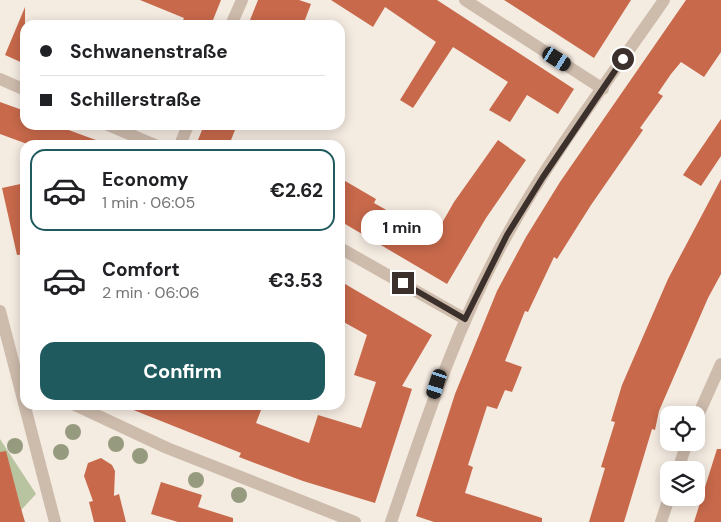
<!DOCTYPE html>
<meta charset="utf-8">
<style>
body{margin:0;font-family:"DM Sans",sans-serif;background:#f2f2f2;color:#202124;height:100vh;display:flex;flex-direction:column;font-size:19px;white-space:nowrap}
*{box-sizing:border-box;margin:0}
p{font-size:16px;color:#757577}
.icon{flex:none;width:28px;height:28px;fill:none;stroke:currentColor;stroke-width:2;stroke-linecap:round;stroke-linejoin:round}
.map{position:relative;flex:1;overflow:hidden}
.drawer{position:absolute;left:20px;top:140px;width:325px;height:270px;display:flex;flex-direction:column;background:#fff;border-radius:15px;box-shadow:0 2px 12px #0003}
.drawer>*{flex:none}
.hud{position:absolute;left:20px;top:20px;width:325px;height:110px;border-radius:15px;box-shadow:0 2px 12px #0003;display:grid;align-content:center;height:110px;padding:0 20px;background:#fff}
.tools{position:absolute;left:660px;top:406px;display:grid;gap:10px}
.tools a{display:grid;place-items:center;width:45px;height:45px;border-radius:10px;background:#fff;box-shadow:0 2px 12px #0003;font-size:25px}
.end{position:absolute;width:22px;height:22px;margin:-11px;border:6px solid #3b302b;background:#fff;box-shadow:0 0 0 2px #fff}
.from{border-radius:50%}
.bubble{position:absolute;height:35px;border-radius:15px;background:#fff;box-shadow:0 2px 12px #0003;font-size:16px;font-weight:700;line-height:35px;text-align:center}
.car{position:absolute;width:15px;height:30px;margin:-15px -8px;border-radius:6px;box-shadow:0 0 4px 1px #0007;background:linear-gradient(#222 24%,#8ab4d8 0 40%,#222 0 76%,#8ab4d8 0 86%,#222 0)}
.hud b{display:flex;align-items:center;gap:18px;height:48px;font-size:19px}
.hud b+b{border-top:1px solid #e0e0e0}
.hud i{width:12px;height:12px;background:#202124}
ul{padding:9px 0 0;list-style:none}
li{display:flex;align-items:center;gap:15px;height:82px;margin:0 10px 8px;padding:0 10px;border:2px solid transparent;border-radius:15px}
li div{flex:1}
li b{display:block;font-size:19px}
li em{font-style:normal;font-weight:700}
li.on{border-color:#1f5a5e}
li>.icon{width:45px;height:45px;stroke-width:1.5}
.cta{display:flex;gap:10px;margin-top:auto;padding:10px 20px}
.cta a{flex:1;height:58px;border-radius:15px;background:#1f5a5e;color:#fff;font-size:20px;font-weight:700;line-height:58px;text-align:center}
.map>svg:first-child{display:block}
</style>
<div class="map">
<svg width="721" height="522" viewBox="0 0 721 522">
<rect width="100%" height="100%" fill="#f4ebe1"/>
<path fill="#b8c4a0" d="M0 439 36 494 10 522H0Z"/>
<path fill="#c8694b" d="M140 0H221L211 25H181L184 18Z
M258 0H299L311 4 303 25H248Z
M331 0H437L574 89 558 114 527 95 510 122 489 110 508 82 453 47 413 108 400 100 436 42 385 7 373 27Z
M504 0H631L594 58Z
M686 0H721V52L704 77 681 62 671 74 658 93 663 96 640 128 643 130 591 205 557 259 554 257 528 312 525 311 505 361 522 367 512 392 505 390 497 409 487 406 468 465 473 467 465 493 542 518V522H434L416 516 455 394 497 291 526 237 560 182Z
M25 7V64L5 55Z
M0 102 25 111V125H55L104 143V145H30L0 134Z
M721 119V156L701 186 683 175Z
M204 125H237L229 145H207L198 140Z
M498 140 526 160 486 218 447 284 340 221V178L376 199 374 203 434 237 454 202Z
M721 179V274L708 298 659 411 655 430 652 429 624 522H589L605 468 601 467 615 422 611 421 622 385 668 279Z
M25 183V254L17 255 2 188Z
M340 281 432 335 402 386 412 389 375 503 303 481 239 457 241 453 121 405H263L256 423 309 443 318 415 361 428 376 382 354 375 367 335 340 320Z
M717 449H721V522H694Z
M6 451 20 505 25 522H0V452Z
M101 458 112 465 115 471 114 496 119 494 126 522H94L89 502 93 501 84 476 88 463Z
M161 482 202 495 198 507 233 518V522H178L151 514Z"/>
<g fill="none" stroke-linecap="round" stroke-linejoin="round">
<path stroke="#cdbbac" stroke-width="12" d="M465 0 603 89
M231 25 242 0
M0 79 25 90
M108 125 155 145
M180 145 188 125
M340 248 465 319
M0 311 55 522
M75 405 167 448 355 522
M696 420 721 364
M678 470 687 442
M391 522C425 423 456 327 507 235 552 153 611 77 664 0
M661 522 669 498"/>
</g>
<g fill="#969b7f">
<circle cx="73" cy="432" r="8"/>
<circle cx="116" cy="444" r="8"/>
<circle cx="15" cy="446" r="8"/>
<circle cx="61" cy="452" r="8"/>
<circle cx="140" cy="456" r="8"/>
<circle cx="196" cy="480" r="8"/>
<circle cx="239" cy="495" r="8"/>
</g>
<g fill="none" stroke-linecap="round" stroke-linejoin="round">
<path stroke="#3b302b" stroke-width="6" d="M403 283 465 319 507 235 543 177 623 59"/>
</g>
</svg>
<div class="tools">
<a><svg class="icon" aria-label="locate" viewBox="0 0 24 24"><circle cx="12" cy="12" r="6"/><path d="M12 2v4M12 18v4M2 12h4M18 12h4"/></svg></a>
<a><svg class="icon" aria-label="layers" viewBox="0 0 24 24"><path d="M12 4l9 5-9 5-9-5zM3 14l9 5 9-5"/></svg></a>
</div>
<i class="end from" style="left:623px;top:59px"></i>
<i class="end" style="left:403px;top:283px"></i>
<div class="bubble" style="left:361px;top:210px;width:82px">1 min</div>
<i class="car" style="left:557px;top:59px;rotate:123deg"></i>
<i class="car" style="left:437px;top:384px;rotate:198deg"></i>
<div class="hud">
<b><i class="from"></i>Schwanenstraße</b>
<b><i></i>Schillerstraße</b>
</div>
<section class="drawer">
<ul>
<li class="on"><svg class="icon" aria-label="car" viewBox="0 0 24 24"><path d="M5 17H2v-5l4-1 3-4h7l3 4 3 1v5h-3M9 17h6M6 11h13"/><circle cx="7" cy="17" r="2"/><circle cx="17" cy="17" r="2"/></svg><div><b>Economy</b><p>1 min · 06:05</p></div><em>€2.62</em></li>
<li><svg class="icon" aria-label="car" viewBox="0 0 24 24"><path d="M5 17H2v-5l4-1 3-4h7l3 4 3 1v5h-3M9 17h6M6 11h13"/><circle cx="7" cy="17" r="2"/><circle cx="17" cy="17" r="2"/></svg><div><b>Comfort</b><p>2 min · 06:06</p></div><em>€3.53</em></li>
</ul>
<div class="cta"><a>Confirm</a></div>
</section>
</div>
